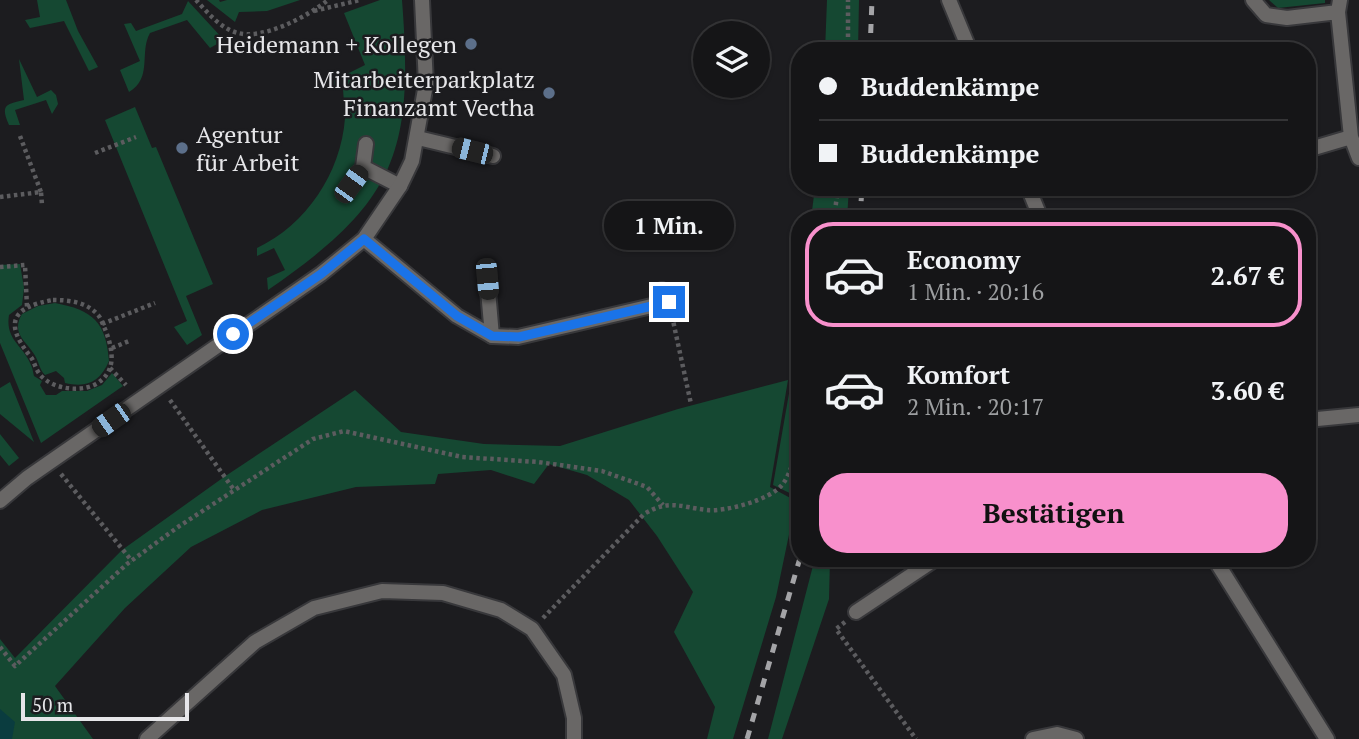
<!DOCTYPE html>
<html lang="de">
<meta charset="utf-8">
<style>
body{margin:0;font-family:"PT Serif",serif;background:#222224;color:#f1f3f6;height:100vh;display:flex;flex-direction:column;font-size:26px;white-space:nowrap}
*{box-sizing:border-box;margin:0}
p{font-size:23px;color:#9d9fa1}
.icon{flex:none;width:38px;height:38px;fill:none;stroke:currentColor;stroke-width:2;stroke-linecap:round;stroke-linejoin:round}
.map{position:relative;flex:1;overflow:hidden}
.sheet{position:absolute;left:791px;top:210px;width:525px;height:357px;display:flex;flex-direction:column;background:#151517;border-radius:28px;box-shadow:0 2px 5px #0004,0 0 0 2px #343436}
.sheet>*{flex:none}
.banner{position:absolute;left:791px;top:42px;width:525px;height:154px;border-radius:28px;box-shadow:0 2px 5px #0004,0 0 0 2px #343436;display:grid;align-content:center;height:154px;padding:0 28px;background:#151517}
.controls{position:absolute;left:693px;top:21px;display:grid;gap:14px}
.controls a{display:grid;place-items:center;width:77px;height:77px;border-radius:50%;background:#151517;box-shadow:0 2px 5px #0004,0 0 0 2px #343436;font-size:35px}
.scale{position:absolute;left:21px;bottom:18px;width:168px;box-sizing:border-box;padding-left:7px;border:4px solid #e6e6e9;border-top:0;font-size:19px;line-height:24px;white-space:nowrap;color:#e6e6e9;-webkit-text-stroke:5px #1c1c1f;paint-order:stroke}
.end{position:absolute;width:32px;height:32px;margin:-16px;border:9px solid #1a73e8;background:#fff;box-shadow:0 0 0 4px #fff}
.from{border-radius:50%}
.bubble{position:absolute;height:49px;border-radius:24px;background:#151517;box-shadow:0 2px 5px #0004,0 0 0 2px #343436;font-size:23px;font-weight:800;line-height:49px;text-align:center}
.car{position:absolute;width:21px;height:42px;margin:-21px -10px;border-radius:9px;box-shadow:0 0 5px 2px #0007;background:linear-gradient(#222 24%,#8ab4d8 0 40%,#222 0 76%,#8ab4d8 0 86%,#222 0)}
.banner b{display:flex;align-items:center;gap:24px;height:66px;font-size:26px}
.banner b+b{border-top:2px solid #343436}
.banner i{width:18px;height:18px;background:#f1f3f6}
ul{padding:12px 0 0;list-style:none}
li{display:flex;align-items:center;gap:21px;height:105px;margin:0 14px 10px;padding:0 14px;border:4px solid transparent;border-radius:28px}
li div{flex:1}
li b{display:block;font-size:26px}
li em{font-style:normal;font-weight:800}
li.on{border-color:#f890cc}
li>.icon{width:63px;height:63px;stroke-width:1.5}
.primary-button{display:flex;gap:14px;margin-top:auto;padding:14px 28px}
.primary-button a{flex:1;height:80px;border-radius:28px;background:#f890cc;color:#111;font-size:28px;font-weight:800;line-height:80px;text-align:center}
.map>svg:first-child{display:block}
</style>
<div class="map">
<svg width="1359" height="739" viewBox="0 0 1359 739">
<rect width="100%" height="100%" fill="#1c1c1f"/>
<path fill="#154832" d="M37 0H66L78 31 98 67 89 71 64 21 30 28 25 20 40 17Z
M207 0H219L220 2 227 0H300L267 11 239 12 235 22Z
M380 0H402C414 153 396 202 268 290L267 278 285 270 274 248 257 256V248C306 225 341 173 345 118 345 108 343 96 343 86H334L333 81 365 65 344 13Z
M827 0H859L858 51H825Z
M1269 0H1325V3L1278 8Z
M188 1 224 40 210 48 187 20 150 33C139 52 153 78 129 92L120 70 140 61 124 24 131 23 136 31 182 14Z
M19 59 37 97 51 90 56 95 58 104 52 114 46 100 15 110 20 125H9C0 105 6 104 24 100Z
M135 107 152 148 156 147 213 284 186 296 202 335 187 345 174 327 187 321 105 120Z
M815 187H849L847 219H811Z
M20 264 24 288 22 305 9 315C5 340 23 345 31 365 33 369 33 373 34 376L42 381 40 385 46 395H56L62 391H87L102 385 112 373 123 386 41 443 0 343V265Z
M55 303C93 310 106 322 109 361 100 382 87 388 65 383L64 378 56 371 45 375C39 369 39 361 34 354 25 340 11 333 22 314L38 306Z
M800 313V498L773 485 794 365Z
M788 380 770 487 796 501 776 597 733 739H707L715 707 674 632 693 592 657 536 629 500 587 475 549 464 534 484 491 470 438 474 435 484 356 487 262 510 191 547 125 608 55 686 93 739H0V639L15 658 122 550 224 477 355 390 401 432 484 444 560 446 678 409Z
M10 382 34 442 0 414V388Z
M0 434 19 458 9 466 0 455Z
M815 558H830L829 599 782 739H768Z"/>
<path fill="#0a3c3f" d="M0 709 15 722 12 739H0Z"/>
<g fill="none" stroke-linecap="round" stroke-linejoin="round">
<g stroke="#38383b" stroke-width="18">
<path id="lane" d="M418 138 493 156
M363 167 400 186
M351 184 363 167 366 144
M487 279 492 336"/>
</g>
<g stroke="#38383b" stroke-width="18">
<path id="street" d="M949 0 970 51
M1253 0 1266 15 1287 18 1338 12
M1340 0 1338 12 1351 137 1359 158
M1307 150 1351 137
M1028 187 1041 219
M364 239 457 316 492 336 518 337 669 302 662 290
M1307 420 1359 415
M0 501 27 478 321 274 364 239 400 186 412 161 426 84 422 0
M1214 558 1327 739
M856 612 937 558
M147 739 255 642 314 608 382 591 443 593 501 610 532 629 564 675 574 718V739
M1033 739 1057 734 1076 739"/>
</g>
<path stroke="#5c5c5f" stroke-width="4.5" stroke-dasharray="3.5 3.5" stroke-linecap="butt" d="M196 0C207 12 221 29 238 33 264 40 308 16 328 0
M314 11 360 0
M848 51V0
M20 136 41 192
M95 153 136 137
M0 197 41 192 42 205
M834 219 838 187
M0 267 25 265 27 307
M53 300C69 300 87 302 98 315 101 318 103 325 105 329 113 349 118 373 94 385 77 393 46 388 37 370 34 364 34 361 30 356 3 322 13 307 53 300Z
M672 316 691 404
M102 324 155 303
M112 348 129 341
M110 368 126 385
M170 400 234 490
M61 474 132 561
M543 618 644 514C669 499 680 507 707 510 725 512 770 500 782 485 793 471 795 451 800 434
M845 622 836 629 916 739
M0 647 15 666 127 564 178 527 313 439 344 431 462 457 538 462 602 471 647 487 663 505"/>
<use href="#lane" stroke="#696766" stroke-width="14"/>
<use href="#street" stroke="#696766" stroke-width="14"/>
<path stroke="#a4a4a7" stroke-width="5" stroke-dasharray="9 9" stroke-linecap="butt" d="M870 51 872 0
M860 219 862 187
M747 739 800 558"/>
</g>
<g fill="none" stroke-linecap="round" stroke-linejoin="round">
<path stroke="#1a73e8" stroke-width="9" d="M233 334 321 274 364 239 457 316 492 336 519 337 669 302"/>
</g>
<g fill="#5c6f8a" stroke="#1c1c1f" stroke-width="2.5">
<circle cx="471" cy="44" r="7"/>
<circle cx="549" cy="93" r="7"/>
<circle cx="182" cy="148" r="7"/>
</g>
<g text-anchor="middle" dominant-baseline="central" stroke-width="5" stroke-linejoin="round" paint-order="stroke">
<g font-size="24" fill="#e6e6e9" stroke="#1c1c1f" text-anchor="end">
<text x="457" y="44">Heidemann + Kollegen</text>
<text x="535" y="79">Mitarbeiterparkplatz<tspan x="535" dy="28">Finanzamt Vectha</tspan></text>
<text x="196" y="134" text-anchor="start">Agentur<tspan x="196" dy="28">für Arbeit</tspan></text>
</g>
</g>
</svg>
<div class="controls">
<a><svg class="icon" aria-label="layers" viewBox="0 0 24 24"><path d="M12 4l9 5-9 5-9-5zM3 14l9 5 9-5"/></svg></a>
</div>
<div class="scale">50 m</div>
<i class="end from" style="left:233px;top:334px"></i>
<i class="end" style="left:669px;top:302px"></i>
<div class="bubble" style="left:604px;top:201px;width:130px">1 Min.</div>
<i class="car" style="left:472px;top:151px;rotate:284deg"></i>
<i class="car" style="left:351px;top:184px;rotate:36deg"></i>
<i class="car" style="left:487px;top:279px;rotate:175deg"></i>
<i class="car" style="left:111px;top:420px;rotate:235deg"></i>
<div class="banner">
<b><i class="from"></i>Buddenkämpe</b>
<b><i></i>Buddenkämpe</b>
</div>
<section class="sheet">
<ul>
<li class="on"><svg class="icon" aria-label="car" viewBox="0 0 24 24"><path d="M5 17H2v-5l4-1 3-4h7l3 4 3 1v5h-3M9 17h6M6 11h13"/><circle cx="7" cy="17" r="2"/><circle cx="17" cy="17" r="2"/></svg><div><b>Economy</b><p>1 Min. · 20:16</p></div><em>2.67 €</em></li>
<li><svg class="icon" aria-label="car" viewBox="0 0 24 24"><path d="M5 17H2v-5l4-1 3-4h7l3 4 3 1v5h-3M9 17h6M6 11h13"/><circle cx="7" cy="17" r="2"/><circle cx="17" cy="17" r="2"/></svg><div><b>Komfort</b><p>2 Min. · 20:17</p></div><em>3.60 €</em></li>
</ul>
<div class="primary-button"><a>Bestätigen</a></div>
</section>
</div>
